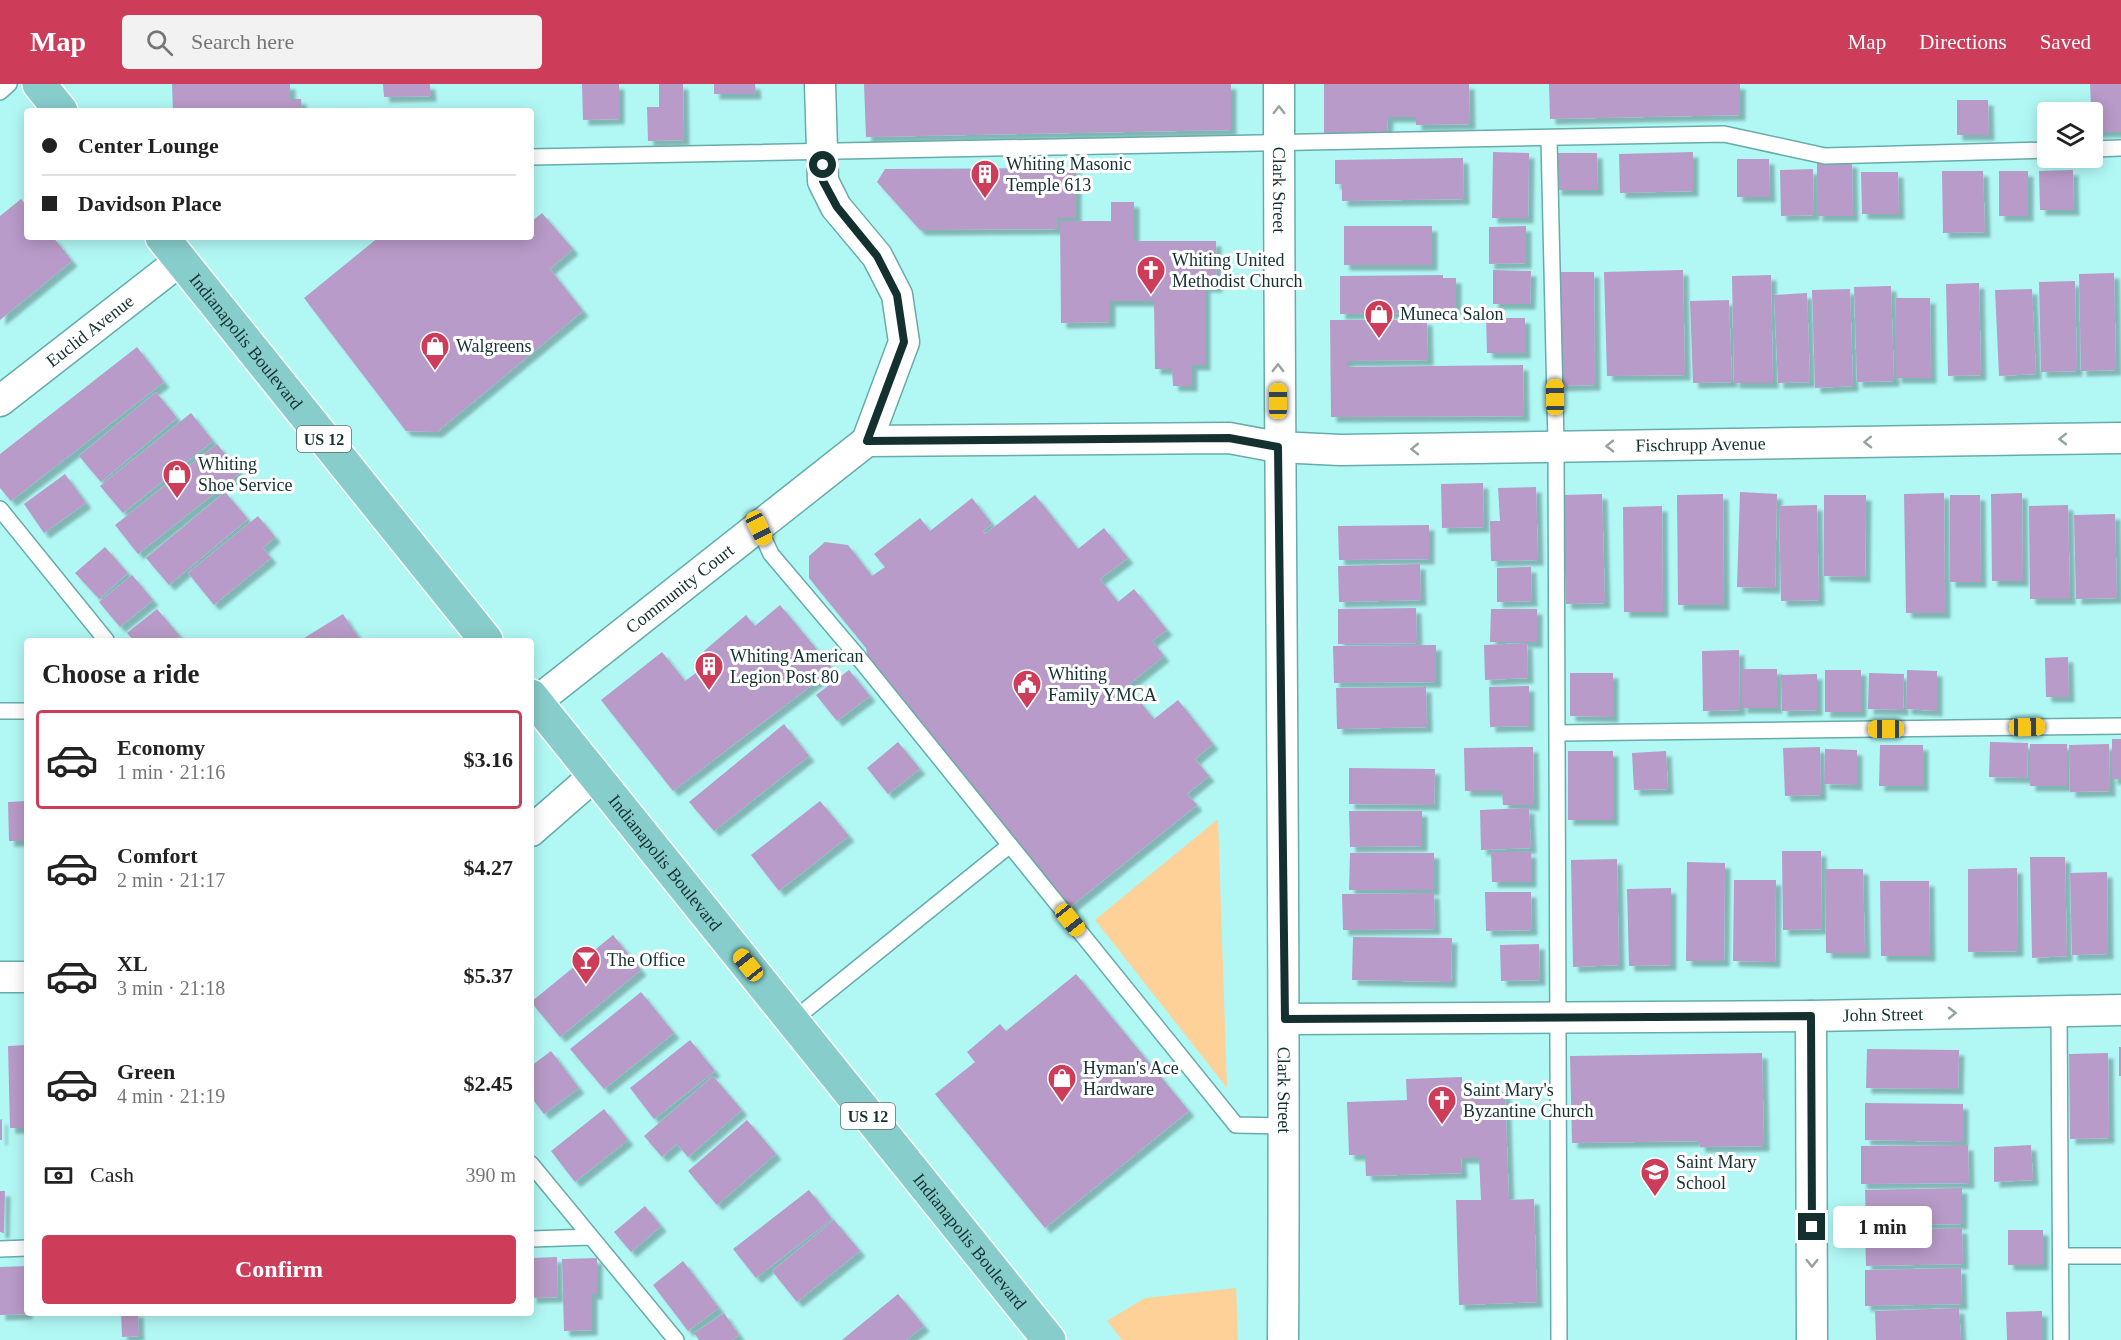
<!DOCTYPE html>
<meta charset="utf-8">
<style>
body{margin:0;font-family:Georgia,serif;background:#f2f2f2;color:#222;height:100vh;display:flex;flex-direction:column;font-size:22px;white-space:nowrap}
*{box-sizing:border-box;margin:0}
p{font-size:20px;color:#767676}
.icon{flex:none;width:33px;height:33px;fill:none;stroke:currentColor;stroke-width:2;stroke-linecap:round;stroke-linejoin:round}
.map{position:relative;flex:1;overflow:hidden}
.details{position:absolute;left:24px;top:554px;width:510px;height:678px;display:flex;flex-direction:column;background:#fff;border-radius:6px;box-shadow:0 3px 15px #0003}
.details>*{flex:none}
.banner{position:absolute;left:24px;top:24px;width:510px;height:132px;border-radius:6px;box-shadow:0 3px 15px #0003;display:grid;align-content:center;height:132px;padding:0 18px;background:#fff}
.controls{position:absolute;left:2037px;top:18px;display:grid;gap:12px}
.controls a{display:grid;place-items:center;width:66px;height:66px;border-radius:6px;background:#fff;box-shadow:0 3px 15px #0003;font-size:30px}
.end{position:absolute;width:27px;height:27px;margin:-14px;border:8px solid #143130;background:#fff;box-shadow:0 0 0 3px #fff}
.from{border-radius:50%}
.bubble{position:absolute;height:42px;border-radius:6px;background:#fff;box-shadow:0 3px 15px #0003;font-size:20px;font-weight:600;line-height:42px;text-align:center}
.car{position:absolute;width:18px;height:36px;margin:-18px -9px;border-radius:8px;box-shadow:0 0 4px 2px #0007;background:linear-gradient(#f5c518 24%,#345 0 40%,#f5c518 0 76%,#345 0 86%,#f5c518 0)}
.banner b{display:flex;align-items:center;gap:21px;height:57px;font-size:22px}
.banner b+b{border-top:2px solid #e0e0e0}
.banner i{width:15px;height:15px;background:#222}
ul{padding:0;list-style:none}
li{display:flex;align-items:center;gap:18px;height:99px;margin:0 12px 9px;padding:0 6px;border:3px solid transparent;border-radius:6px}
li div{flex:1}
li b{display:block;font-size:22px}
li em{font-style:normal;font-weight:600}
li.active{border-color:#cd3d5a}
li>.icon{width:54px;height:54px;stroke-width:1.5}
h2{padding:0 18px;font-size:27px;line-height:72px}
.pay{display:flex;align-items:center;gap:15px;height:66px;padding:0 18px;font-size:22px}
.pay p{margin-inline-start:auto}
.button{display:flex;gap:12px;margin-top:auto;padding:12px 18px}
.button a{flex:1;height:69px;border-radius:6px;background:#cd3d5a;color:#fff;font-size:24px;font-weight:600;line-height:69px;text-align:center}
header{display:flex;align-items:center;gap:36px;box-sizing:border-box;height:84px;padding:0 30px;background:#cd3d5a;color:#fff}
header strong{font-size:28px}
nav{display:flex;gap:33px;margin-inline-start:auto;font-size:21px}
.search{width:420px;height:54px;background:#f2f2f2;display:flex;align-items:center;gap:15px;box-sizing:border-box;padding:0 21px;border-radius:6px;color:#767676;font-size:22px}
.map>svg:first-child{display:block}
</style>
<header>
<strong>Map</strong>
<div class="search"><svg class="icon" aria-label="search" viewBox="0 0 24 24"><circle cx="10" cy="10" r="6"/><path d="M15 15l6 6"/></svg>Search here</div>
<nav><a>Map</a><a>Directions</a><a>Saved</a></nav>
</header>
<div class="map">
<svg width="2121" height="1256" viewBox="0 0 2121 1256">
<defs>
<filter id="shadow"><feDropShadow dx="5.5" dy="5.5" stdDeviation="1.5" flood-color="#0004"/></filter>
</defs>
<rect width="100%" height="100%" fill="#b1f8f5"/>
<path fill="#fdd198" d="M1218 735 1227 1004 1095 836Z
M1236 1204 1238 1256H1122L1107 1237 1145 1214Z"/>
<path fill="#b89bc8" filter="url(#shadow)" d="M172 0H290V15H301L302 27H173Z
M383 0H430L431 12 384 13Z
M582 0H619V35L583 36Z
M659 0H683L684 56 648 57 647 23H659Z
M714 0H755L756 10H714Z
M864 0H1231V46L866 53Z
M1324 0H1469L1470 40 1416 41V33H1388L1387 51H1324Z
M1549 0H1740V31L1550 35Z
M2090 0H2121V48H2092Z
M1957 16H1988L1989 51H1957Z
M1493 68 1529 69 1528 134H1492Z
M1693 68V107L1620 109 1619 70Z
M1556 69H1597L1598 106H1556Z
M1463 74 1464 115 1342 117V100H1335V76Z
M1737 75H1769L1770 113H1737Z
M1817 78H1852L1853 132H1817Z
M1076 84V134H1058V145L920 146 877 98 885 85Z
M1813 85 1814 131 1781 132 1780 86Z
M2073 86 2074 126H2040L2039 87Z
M1942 87H1983L1985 148 1943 149Z
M1999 87H2028V132H1999Z
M1861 88H1898L1899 130H1862Z
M21 115 27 122V153H53L72 177 0 236V132Z
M1111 118H1134V157H1216L1217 203H1205V281H1192V302H1173L1172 285H1155L1154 217H1110V238L1061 239 1060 137H1111Z
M542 129 573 165 550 185 583 227 437 348 406 347 304 214 379 153H531V138Z
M1344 142H1432V181H1344Z
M1526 142V179L1489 180V143Z
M1493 186 1531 187 1530 220H1493Z
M1683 186 1685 291 1607 292 1604 188Z
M1558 188H1594L1595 301 1559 302Z
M2114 189 2116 286 2081 287 2079 190Z
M1443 191V194H1456V225H1442V229L1340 230V192Z
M1771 191 1773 299H1734L1732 192Z
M2075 197 2077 287 2041 288 2039 198Z
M1979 199 1981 291 1948 292 1946 200Z
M1891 202 1894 297 1857 298 1854 203Z
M1850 205 1853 302 1815 304 1812 206Z
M2032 205 2036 290 1999 292 1995 206Z
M1807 209 1810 298 1778 299 1774 211Z
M1896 214H1930L1931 294H1896Z
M1729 216 1732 298 1693 299 1690 217Z
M1486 234H1525V269H1487Z
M1330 236H1427L1428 276 1347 277V283L1523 281 1524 332 1331 333Z
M137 263 164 298 11 417 0 404V370Z
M156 308 177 334 101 398 79 372Z
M191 329 213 357 123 429 100 402Z
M217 360 240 389 138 470 115 441Z
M65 390 86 419 44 449 24 420Z
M1483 399 1484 443 1442 444 1441 400Z
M1536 403 1538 476 1491 477 1490 437H1500L1498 404Z
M225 408 248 435 169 501 146 474Z
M1740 408 1777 410 1775 504 1737 503Z
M1944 409 1945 529H1906L1904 410Z
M2022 409 2023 497H1992L1991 410Z
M1602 410 1605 519 1566 520 1563 411Z
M1723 410 1724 521H1678L1677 411Z
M1035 411 1078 465 1104 444 1128 474 1100 495 1118 518 1134 505 1167 546 1152 557 1164 572 1127 602 1154 635 1178 616 1213 660 1195 675 1209 692 1187 710 1197 721 1069 824 868 576 866 564 809 494V472L825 458 848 461 872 492 885 483 874 470 920 434 930 447 972 414 992 440 983 447 985 450Z
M1824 411H1866L1865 493 1824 492Z
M1950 411H1980L1981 498H1950Z
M1817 421 1819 516 1781 517 1779 422Z
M2068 421 2070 515H2030L2029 422Z
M1662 422 1663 528H1624L1623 423Z
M2115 430 2117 514 2076 515 2074 431Z
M258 432 275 453 263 464 271 474 214 521 188 489Z
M1429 441V475L1339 476 1338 442Z
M105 463 128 489 99 515 75 489Z
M1420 480 1421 516 1339 518 1338 482Z
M1531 483 1532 517 1497 518V484Z
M132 491 153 516 120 543 99 518Z
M780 521 833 585 673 707 601 616 662 568 685 597 712 577 704 567 746 531 755 542Z
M1416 524 1417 559 1338 560V525Z
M157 525 180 552 174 556H133L127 549Z
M1491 525H1537V558H1490Z
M343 530 360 556H301Z
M1527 559 1528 594 1485 596 1484 561Z
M1436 561V598L1334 599 1333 562Z
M1739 566 1740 626 1703 627 1702 567Z
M2068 573 2069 613H2046L2045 574Z
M1742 585H1777V624H1742Z
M849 586 870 612 837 637 816 611Z
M1825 586H1861V628H1825Z
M1907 586 1937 587V627L1906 625Z
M1570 589H1613V633L1570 632Z
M1869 589 1904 590 1903 626 1868 625Z
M1817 590V626L1782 627 1781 591Z
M1529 602V642L1490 643 1489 603Z
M1426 603 1427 643 1337 645 1336 604Z
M784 640 809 672 714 747 689 718Z
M2112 655H2121V695H2112Z
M898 658 920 685 888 710 867 684Z
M1990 658 2028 659 2027 694 1989 693Z
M2030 660H2067V702H2030Z
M2109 660 2110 707 2070 708 2069 661Z
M1880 661H1923V702H1879Z
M1533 663 1534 721H1503L1502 707H1465L1464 664Z
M1820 663 1821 711 1785 712 1783 664Z
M1825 665 1857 666V701L1824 700Z
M1568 667H1613V736H1568Z
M1666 667 1668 705 1634 706 1632 669Z
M1349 684 1435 685 1434 721 1349 720Z
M27 717V757H9L8 718Z
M820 717 849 752 779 807 751 771Z
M1529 724 1531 764 1481 766 1480 726Z
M1349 727H1422V762L1350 763Z
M1782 767H1821L1822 845 1783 846Z
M1491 768H1531V798H1492Z
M1350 769H1434V806H1349Z
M2030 773H2065L2067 872 2032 874Z
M1617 775 1619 881 1573 883 1571 776Z
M1687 778 1725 779 1724 877H1686Z
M2017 784 2018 867 1968 868V785Z
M1825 785H1863L1865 869H1826Z
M2107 788 2108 870 2072 871 2070 789Z
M1734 796H1776L1775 878 1733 877Z
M1880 797H1929L1930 872H1881Z
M1671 804V881L1629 882 1627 805Z
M1485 808H1531L1532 846 1486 847Z
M1434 809 1435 845 1343 846 1342 810Z
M613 851 641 886 560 953 531 918Z
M1353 853 1452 854 1451 898 1352 896Z
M1539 860 1540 896 1501 897 1500 861Z
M1076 890 1189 1027 1045 1144 935 1010 975 978 967 968 1000 940 1006 947Z
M641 908 674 949 604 1005 570 965Z
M690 956 715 987 654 1035 630 1004Z
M27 961V1044H10L8 962Z
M2119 963H2121V992H2119Z
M1867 965 1959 966 1958 1005 1866 1004Z
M551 967 579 1004 544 1030 531 1013V982Z
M1762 969 1764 1062 1700 1063 1699 1057 1572 1059 1570 972Z
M2108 969 2109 1054 2070 1055 2069 970Z
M713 992 742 1026 688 1073 677 1060 662 1073 644 1052Z
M1462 993V1009L1505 1008 1509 1116 1534 1115 1537 1218 1459 1221 1456 1116H1481L1479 1074H1461L1462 1089 1366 1092 1365 1071H1349L1347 1018 1407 1016 1406 995Z
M1865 1019 1963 1020V1058L1865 1056Z
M604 1025 628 1056 575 1098 551 1067Z
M2 1035V1056H0V1036Z
M747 1036 776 1070 717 1121 688 1087Z
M1968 1061 1969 1099 1861 1100V1062Z
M2031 1061 2033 1096 1994 1098V1063Z
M1962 1104V1140L1866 1141 1865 1106Z
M809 1106 832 1135 756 1194 733 1165Z
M0 1107H5L4 1149 0 1148Z
M645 1122 661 1142 631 1168 614 1148Z
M834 1136 860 1167 797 1218 772 1187Z
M1962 1144 1963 1180 1866 1182 1865 1146Z
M2008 1146H2043V1181H2008Z
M557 1173 558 1213 531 1214V1174Z
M597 1174V1210H592V1246L564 1247 562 1175Z
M683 1177 719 1224 688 1247 653 1201Z
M27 1182V1230L0 1231V1183Z
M1961 1184 1962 1220 1865 1222V1186Z
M898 1210 924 1242 906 1256H842Z
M1959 1224 1961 1256H1876L1875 1227Z
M2042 1227V1256H2007L2006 1228Z
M121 1228H138L139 1252 122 1253Z
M724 1229 739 1251 732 1256H699L694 1249Z"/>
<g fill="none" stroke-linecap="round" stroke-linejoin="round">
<g stroke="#67acaa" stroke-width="18">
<path id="lane" d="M0 8 9 0
M1549 54 1556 359 1559 1256
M2092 65 2121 64
M531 73 1724 50 1825 72 2048 66
M0 425 106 556
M759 444 771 470 854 568 1236 1041 1285 1042
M0 627H27
M1558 649 2121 642
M2059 927 2061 1256
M792 937 1010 761
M531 1080 676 1256
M531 1155 591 1153
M0 1165 27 1164
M2061 1172H2121"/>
</g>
<g stroke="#67acaa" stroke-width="33">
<g id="street">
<path d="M820 0 823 97 836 123 877 172 897 211 904 258 867 357"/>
<path id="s1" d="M1279 0C1279 419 1286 837 1283 1256"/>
<path id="s2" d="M0 317 181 176"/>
<path id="s3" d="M536 618 867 357 1229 354 1278 363 1340 366 2121 354"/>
<path d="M531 747 595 691"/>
<path d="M0 893H27"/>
<path d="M1811 932 1812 1256"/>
<path id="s4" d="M1285 935 1811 932 2121 926"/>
</g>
</g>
<g stroke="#fff" stroke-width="36">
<g id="primary">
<path d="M39 0 61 27"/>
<path id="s5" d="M162 153 486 556"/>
<path id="s6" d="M531 612 1049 1256"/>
</g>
</g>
<use href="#lane" stroke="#fff" stroke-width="15"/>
<use href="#street" stroke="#fff" stroke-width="30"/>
<use href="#primary" stroke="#87cdcc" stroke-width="33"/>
</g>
<defs><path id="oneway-chevron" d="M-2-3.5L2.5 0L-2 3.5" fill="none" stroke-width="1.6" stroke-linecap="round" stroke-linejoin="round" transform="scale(1.5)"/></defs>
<g stroke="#95a2a2">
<use href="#oneway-chevron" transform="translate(1279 26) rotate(-90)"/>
<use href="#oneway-chevron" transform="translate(1278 284) rotate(-90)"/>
<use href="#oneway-chevron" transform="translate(2063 355) rotate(179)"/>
<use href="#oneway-chevron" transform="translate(1868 358) rotate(179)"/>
<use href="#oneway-chevron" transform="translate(1610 362) rotate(179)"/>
<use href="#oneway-chevron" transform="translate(1415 365) rotate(179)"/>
<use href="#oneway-chevron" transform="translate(1952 929) rotate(-1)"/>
<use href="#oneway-chevron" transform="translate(1812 1179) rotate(90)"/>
</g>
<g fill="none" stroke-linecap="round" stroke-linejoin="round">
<path stroke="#143130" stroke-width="8" d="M823 81V97L837 123 877 172 897 211 904 258 867 357 1229 354 1278 363 1285 935 1811 932 1812 1143"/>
</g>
<defs>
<g id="building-pin" transform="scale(1.5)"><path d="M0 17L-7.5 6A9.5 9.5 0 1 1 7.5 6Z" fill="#cd3d5a" stroke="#fff"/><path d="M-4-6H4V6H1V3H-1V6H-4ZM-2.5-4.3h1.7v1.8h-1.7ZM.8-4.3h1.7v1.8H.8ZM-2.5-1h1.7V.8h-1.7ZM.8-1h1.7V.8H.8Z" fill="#fff"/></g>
<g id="church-pin" transform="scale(1.5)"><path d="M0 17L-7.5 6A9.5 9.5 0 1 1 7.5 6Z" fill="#cd3d5a" stroke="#fff"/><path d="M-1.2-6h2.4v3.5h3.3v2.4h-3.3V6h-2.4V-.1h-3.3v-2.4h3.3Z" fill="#fff"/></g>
<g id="shop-pin" transform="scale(1.5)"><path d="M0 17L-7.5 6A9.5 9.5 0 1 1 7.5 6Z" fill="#cd3d5a" stroke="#fff"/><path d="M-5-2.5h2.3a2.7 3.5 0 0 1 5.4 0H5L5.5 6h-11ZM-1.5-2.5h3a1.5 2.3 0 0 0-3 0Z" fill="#fff"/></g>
<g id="civic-pin" transform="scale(1.5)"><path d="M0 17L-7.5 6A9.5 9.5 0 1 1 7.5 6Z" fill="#cd3d5a" stroke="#fff"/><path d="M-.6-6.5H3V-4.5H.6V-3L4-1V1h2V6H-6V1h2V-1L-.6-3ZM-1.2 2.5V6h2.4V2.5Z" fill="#fff"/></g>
<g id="bar-pin" transform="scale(1.5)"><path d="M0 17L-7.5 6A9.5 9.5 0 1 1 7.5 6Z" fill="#cd3d5a" stroke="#fff"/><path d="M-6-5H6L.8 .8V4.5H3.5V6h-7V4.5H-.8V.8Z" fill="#fff"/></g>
<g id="school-pin" transform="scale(1.5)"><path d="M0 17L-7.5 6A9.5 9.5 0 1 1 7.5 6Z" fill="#cd3d5a" stroke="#fff"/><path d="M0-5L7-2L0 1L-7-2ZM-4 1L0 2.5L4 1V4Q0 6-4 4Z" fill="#fff"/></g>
</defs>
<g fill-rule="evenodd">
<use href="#building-pin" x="985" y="90"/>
<use href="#church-pin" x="1151" y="186"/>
<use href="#shop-pin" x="1379" y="230"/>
<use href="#shop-pin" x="435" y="262"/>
<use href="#shop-pin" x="177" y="390"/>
<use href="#building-pin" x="709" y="582"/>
<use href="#civic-pin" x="1027" y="600"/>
<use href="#bar-pin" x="586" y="876"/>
<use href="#shop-pin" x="1062" y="994"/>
<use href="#church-pin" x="1442" y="1016"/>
<use href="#school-pin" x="1655" y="1088"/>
</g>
<g text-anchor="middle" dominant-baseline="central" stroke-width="6" stroke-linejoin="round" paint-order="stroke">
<g fill="#fff" stroke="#5a6f6e" stroke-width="1.5">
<rect x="297" y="342" width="54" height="26" rx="4.5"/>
<rect x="841" y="1019" width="54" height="26" rx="4.5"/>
</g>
<g font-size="16" font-weight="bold" fill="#143130">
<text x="324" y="355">US 12</text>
<text x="868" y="1032">US 12</text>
</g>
<g font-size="18" fill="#143130" stroke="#fff" text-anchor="start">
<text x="1006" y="80">Whiting Masonic<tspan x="1006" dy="21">Temple 613</tspan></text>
<text x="1172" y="176">Whiting United<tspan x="1172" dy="21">Methodist Church</tspan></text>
<text x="1400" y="230">Muneca Salon</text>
<text x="456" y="262">Walgreens</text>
<text x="198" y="380">Whiting<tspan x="198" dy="21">Shoe Service</tspan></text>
<text x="730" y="572">Whiting American<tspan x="730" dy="21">Legion Post 80</tspan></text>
<text x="1048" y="590">Whiting<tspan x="1048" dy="21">Family YMCA</tspan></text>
<text x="607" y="876">The Office</text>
<text x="1083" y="984">Hyman's Ace<tspan x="1083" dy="21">Hardware</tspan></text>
<text x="1463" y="1006">Saint Mary's<tspan x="1463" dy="21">Byzantine Church</tspan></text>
<text x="1676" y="1078">Saint Mary<tspan x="1676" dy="21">School</tspan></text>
</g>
<g font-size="18" fill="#143130" stroke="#fff">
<text stroke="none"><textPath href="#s1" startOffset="106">Clark Street</textPath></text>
<text stroke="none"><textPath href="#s2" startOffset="114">Euclid Avenue</textPath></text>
<text stroke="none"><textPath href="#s5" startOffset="134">Indianapolis Boulevard</textPath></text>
<text stroke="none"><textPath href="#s3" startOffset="1256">Fischrupp Avenue</textPath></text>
<text stroke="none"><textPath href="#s3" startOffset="183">Community Court</textPath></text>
<text stroke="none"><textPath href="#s6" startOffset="214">Indianapolis Boulevard</textPath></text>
<text stroke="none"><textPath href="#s4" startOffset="598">John Street</textPath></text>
<text stroke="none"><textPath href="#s1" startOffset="1006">Clark Street</textPath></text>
<text stroke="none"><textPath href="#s6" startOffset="700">Indianapolis Boulevard</textPath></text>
</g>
</g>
</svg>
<div class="controls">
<a><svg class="icon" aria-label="layers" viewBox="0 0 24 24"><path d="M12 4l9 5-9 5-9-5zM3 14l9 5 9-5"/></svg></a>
</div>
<i class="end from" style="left:823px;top:81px"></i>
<i class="end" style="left:1812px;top:1143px"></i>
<div class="bubble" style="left:1833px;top:1122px;width:99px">1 min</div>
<i class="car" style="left:1555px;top:313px;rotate:359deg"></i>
<i class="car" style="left:1278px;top:317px;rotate:0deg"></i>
<i class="car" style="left:759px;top:444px;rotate:154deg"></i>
<i class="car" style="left:2027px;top:643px;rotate:89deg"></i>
<i class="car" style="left:1886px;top:645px;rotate:270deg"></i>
<i class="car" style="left:1070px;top:836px;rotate:141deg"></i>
<i class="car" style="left:748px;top:881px;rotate:321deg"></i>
<div class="banner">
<b><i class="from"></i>Center Lounge</b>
<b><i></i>Davidson Place</b>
</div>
<section class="details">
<h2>Choose a ride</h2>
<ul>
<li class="active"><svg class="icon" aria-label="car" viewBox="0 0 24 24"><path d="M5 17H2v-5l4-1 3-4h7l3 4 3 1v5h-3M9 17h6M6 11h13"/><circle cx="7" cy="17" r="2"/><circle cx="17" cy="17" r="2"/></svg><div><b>Economy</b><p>1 min · 21:16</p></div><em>$3.16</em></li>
<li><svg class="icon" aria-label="car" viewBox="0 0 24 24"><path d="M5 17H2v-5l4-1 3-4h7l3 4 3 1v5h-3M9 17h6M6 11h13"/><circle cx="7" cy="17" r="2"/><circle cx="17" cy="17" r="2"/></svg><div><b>Comfort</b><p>2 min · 21:17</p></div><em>$4.27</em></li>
<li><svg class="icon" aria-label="car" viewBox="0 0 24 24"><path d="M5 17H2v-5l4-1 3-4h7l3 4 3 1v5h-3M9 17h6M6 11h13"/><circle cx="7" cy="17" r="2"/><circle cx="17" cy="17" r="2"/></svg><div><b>XL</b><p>3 min · 21:18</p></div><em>$5.37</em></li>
<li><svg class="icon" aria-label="car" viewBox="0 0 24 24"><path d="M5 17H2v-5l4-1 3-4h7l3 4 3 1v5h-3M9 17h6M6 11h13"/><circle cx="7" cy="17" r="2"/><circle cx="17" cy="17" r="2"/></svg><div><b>Green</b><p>4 min · 21:19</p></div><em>$2.45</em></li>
</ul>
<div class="pay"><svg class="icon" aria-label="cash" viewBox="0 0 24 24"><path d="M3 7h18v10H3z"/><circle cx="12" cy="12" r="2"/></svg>Cash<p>390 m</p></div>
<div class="button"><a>Confirm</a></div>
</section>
</div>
